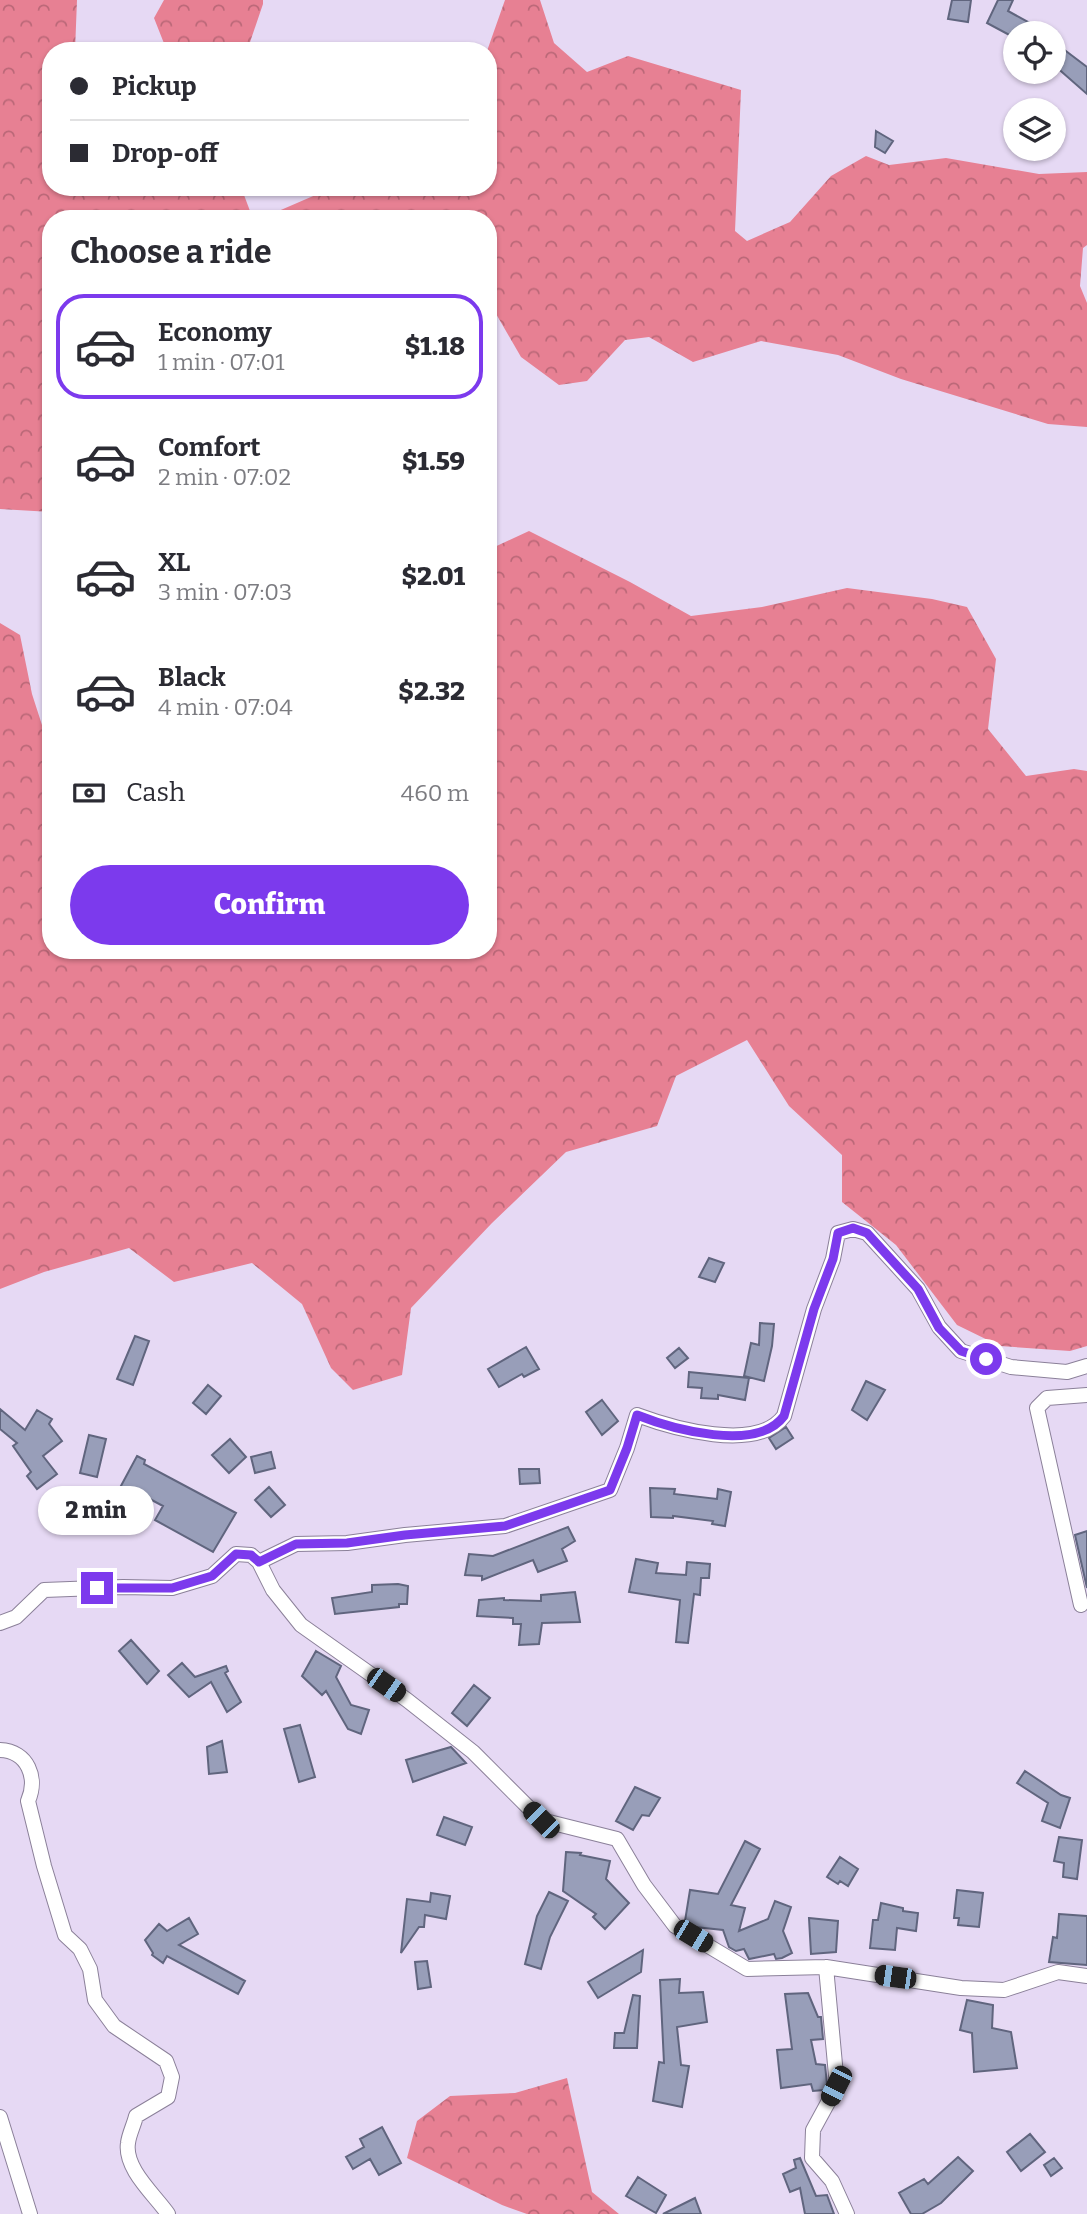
<!DOCTYPE html>
<meta charset="utf-8">
<style>
body{margin:0;font-family:Bitter,serif;background:#f7f7f7;color:#2b2b33;height:100vh;display:flex;flex-direction:column;font-size:26px;white-space:nowrap}
*{box-sizing:border-box;margin:0}
p{font-size:23px;color:#7c7c81}
.icon{flex:none;width:38px;height:38px;fill:none;stroke:currentColor;stroke-width:2;stroke-linecap:round;stroke-linejoin:round}
.map{position:relative;flex:1;overflow:hidden}
.drawer{position:absolute;left:42px;top:210px;width:455px;height:749px;display:flex;flex-direction:column;background:#fff;border-radius:28px;box-shadow:0 2px 5px #0004}
.drawer>*{flex:none}
.hud{position:absolute;left:42px;top:42px;width:455px;height:154px;border-radius:28px;box-shadow:0 2px 5px #0004;display:grid;align-content:center;height:154px;padding:0 28px;background:#fff}
.fabs{position:absolute;left:1003px;top:21px;display:grid;gap:14px}
.fabs a{display:grid;place-items:center;width:63px;height:63px;border-radius:50%;background:#fff;box-shadow:0 2px 5px #0004;font-size:35px}
.end{position:absolute;width:32px;height:32px;margin:-16px;border:9px solid #7c3aed;background:#fff;box-shadow:0 0 0 4px #fff}
.from{border-radius:50%}
.bubble{position:absolute;height:49px;border-radius:24px;background:#fff;box-shadow:0 2px 5px #0004;font-size:23px;font-weight:800;line-height:49px;text-align:center}
.car{position:absolute;width:21px;height:42px;margin:-21px -10px;border-radius:9px;box-shadow:0 0 5px 2px #0007;background:linear-gradient(#222 24%,#8ab4d8 0 40%,#222 0 76%,#8ab4d8 0 86%,#222 0)}
.hud b{display:flex;align-items:center;gap:24px;height:66px;font-size:26px}
.hud b+b{border-top:2px solid #e1e1e2}
.hud i{width:18px;height:18px;background:#2b2b33}
ul{padding:0;list-style:none}
li{display:flex;align-items:center;gap:21px;height:105px;margin:0 14px 10px;padding:0 14px;border:4px solid transparent;border-radius:28px}
li div{flex:1}
li b{display:block;font-size:26px}
li em{font-style:normal;font-weight:800}
li.current{border-color:#7c3aed}
li>.icon{width:63px;height:63px;stroke-width:1.5}
h2{padding:0 28px;font-size:32px;line-height:84px}
.pay{display:flex;align-items:center;gap:18px;height:77px;padding:0 28px;font-size:26px}
.pay p{margin-inline-start:auto}
.cta{display:flex;gap:14px;margin-top:auto;padding:14px 28px}
.cta a{flex:1;height:80px;border-radius:42px;background:#7c3aed;color:#fff;font-size:28px;font-weight:800;line-height:80px;text-align:center}
.map>svg:first-child{display:block}
</style>
<div class="map">
<svg width="1087" height="2214" viewBox="0 0 1087 2214">
<defs>
<pattern id="forest-crowns" width="20" height="18" patternUnits="userSpaceOnUse" patternTransform="scale(1.75)"><rect width="20" height="18" fill="#e78093"/><path d="M2 6a3 3 0 1 1 6 0M12 15a3 3 0 1 1 6 0" fill="none" stroke="#bb6878"/></pattern>
</defs>
<rect width="100%" height="100%" fill="#e6d9f4"/>
<path fill="url(#forest-crowns)" d="M0 0H77L75 51H51V187H241L253 219H51V512L0 509Z
M164 0H263V4L247 51H167L154 18Z
M505 0H540L554 43 587 72 628 56 741 90 735 231 747 241 790 222 831 176 866 156 889 165 946 158 1039 174 1087 172V245L1083 248 1080 286 1087 303V427L1048 424 901 379 838 355 761 341 693 362 649 337 625 340 587 381 559 385 521 357 488 300V219H260L334 187H488L487 51Z
M529 531 630 582 691 616 762 607 847 588 932 599 967 607 996 659 988 729 1026 776 1074 769 1087 771V1346L1070 1351 1000 1346 957 1325 896 1245 842 1202V1155L789 1106 747 1040 676 1076 657 1126 566 1152 492 1223 411 1308 402 1375 353 1390 331 1368 302 1304 252 1263 174 1282 129 1248 44 1272 0 1289V623L20 635 32 694 51 753V950H488V550Z
M567 2078 592 2192 619 2214H527L502 2205 407 2158 417 2121 450 2096 515 2093Z"/>
<path fill="#989eb9" stroke="#60657e" stroke-width="2" d="M952 0H971L968 22 948 19Z
M998 0H1013L1008 11 1048 33H1015V38L987 23Z
M1054 42 1087 67V94L1054 65Z
M876 131 893 141 885 153 875 147Z
M709 1258 724 1263 715 1282 699 1277Z
M760 1323 774 1324 772 1346 764 1381 744 1376 751 1343 759 1345Z
M135 1336 149 1341 133 1385 117 1379Z
M526 1347 539 1369 524 1377 522 1374 499 1387 488 1369Z
M679 1348 688 1358 675 1368 667 1358Z
M689 1372 749 1378 745 1400 718 1395V1399L701 1398 702 1388 688 1387Z
M866 1381 885 1390 867 1420 852 1410Z
M208 1385 221 1396 206 1414 193 1403Z
M602 1400 618 1421 602 1435 586 1412Z
M0 1409 25 1430 37 1410 52 1419 49 1424 62 1441 43 1456 57 1474 37 1489 27 1476 31 1472 13 1446 17 1443 0 1429Z
M786 1427 793 1438 776 1449 769 1438Z
M89 1435 106 1439 97 1477 80 1473Z
M230 1439 246 1457 229 1473 212 1455Z
M271 1452 275 1468 255 1473 251 1457Z
M137 1456 145 1460 144 1464 236 1513 213 1552 155 1520 163 1506 133 1490 119 1525 102 1518 110 1496 115 1497Z
M519 1469H539L540 1483 520 1484Z
M269 1487 285 1505 271 1517 255 1500Z
M650 1488 675 1489 674 1494 717 1499 718 1489 731 1492 725 1526 712 1524 713 1521 673 1516V1518L651 1517Z
M568 1527 575 1541 562 1549 567 1561 538 1572 533 1560 482 1580V1576L465 1575 469 1554 493 1556Z
M1087 1531V1588L1075 1535Z
M636 1559 658 1563 656 1573 686 1575 687 1562 710 1564 709 1578H701L700 1595 694 1594 688 1643 676 1642 680 1600 629 1592Z
M398 1584 408 1586 407 1604H399V1607L335 1614 332 1598 372 1592V1585Z
M575 1592 580 1622 542 1623 539 1644 519 1645 521 1624H513V1618L477 1616 479 1600 504 1598V1600L541 1601V1595Z
M131 1640 159 1671 147 1684 119 1651Z
M316 1651 341 1666 336 1677 351 1705 369 1710 361 1734 348 1729 326 1691 322 1695 302 1676Z
M182 1663 195 1677 226 1666 228 1671 225 1673 241 1702 227 1712 211 1682 189 1697 168 1675Z
M474 1685 490 1698 467 1726 452 1713Z
M300 1725 315 1777 299 1782 284 1729Z
M222 1741 227 1772 209 1774 207 1747Z
M451 1747 466 1763 413 1782 406 1760Z
M1025 1771 1061 1795 1070 1798 1060 1828 1042 1821 1048 1803 1017 1783Z
M635 1787 660 1798 649 1816 642 1815 633 1830 616 1821Z
M444 1817 472 1827 465 1845 437 1835Z
M1059 1837 1082 1840 1077 1879 1063 1877 1064 1863 1054 1861Z
M745 1841 760 1849 731 1905 745 1908 739 1931 768 1919 775 1901 791 1907 783 1931 792 1953 782 1958 776 1959 774 1954 749 1959 744 1949 736 1951 729 1947 723 1930 695 1927 685 1921 690 1890 718 1894Z
M566 1852 581 1853 580 1855 610 1861 606 1879 629 1903 605 1929 593 1917 596 1914 563 1891Z
M840 1857 858 1869 848 1886 840 1881 838 1884 827 1877Z
M957 1890 983 1893 979 1927 958 1925 959 1918H954Z
M549 1892 568 1901 550 1937 541 1969 525 1964 537 1916Z
M431 1893 450 1896 446 1919 425 1915 424 1927H419L401 1953 407 1899 430 1902Z
M881 1903 903 1908V1911L918 1913 916 1931 897 1928 895 1950 870 1948 873 1920H878Z
M1059 1914 1087 1916V1965L1049 1962 1053 1937 1057 1938Z
M189 1918 198 1934 179 1945 245 1981 238 1994 167 1956 163 1963 152 1955 153 1953 145 1940 159 1924 167 1931Z
M809 1918 838 1921 836 1952 811 1954Z
M643 1950 641 1972 598 1998 588 1982Z
M427 1961 431 1987 418 1989 415 1962Z
M680 1979 679 1993 703 1992 707 2022 677 2027 681 2065 689 2066 682 2107 653 2101 659 2062 664 2063 660 1980Z
M808 1993 818 2017H821L823 2039 811 2040 816 2064 825 2065 827 2084 824 2090 813 2091 811 2084 781 2088 777 2050 792 2049 785 1994Z
M633 1995 640 1996 637 2048H614L615 2033H624Z
M967 2000 993 2005 992 2028 1011 2032 1017 2068 974 2072 972 2033 960 2030Z
M382 2127 401 2163 379 2175 370 2159 353 2169 346 2157 364 2147 360 2139Z
M1030 2134 1045 2152 1021 2171 1007 2152Z
M958 2157 973 2171 941 2203 922 2214H911L899 2193 924 2179 928 2184Z
M800 2158 816 2196 827 2195 834 2214H805L800 2188 790 2192 783 2174 796 2168 794 2160Z
M1054 2158 1062 2168 1051 2176 1044 2165Z
M638 2177 666 2195 656 2213 626 2196Z
M695 2198 701 2214H663Z"/>
<g fill="none" stroke-linecap="round" stroke-linejoin="round">
<g stroke="#8b8099" stroke-width="16">
<path id="minor" d="M259 1562 296 1544 347 1543 405 1535 505 1526 610 1490 627 1448 637 1415C672 1428 757 1453 784 1416L814 1309 833 1259 838 1233 853 1229 867 1233 918 1289 939 1327 961 1351 1011 1367 1067 1372 1087 1366
M1081 1605 1037 1408 1047 1398 1087 1395
M0 1623 16 1617 44 1590 123 1587 172 1588 212 1576 236 1554 251 1555 259 1562 273 1590 301 1625 407 1700 473 1752 541 1820 617 1839 644 1885 675 1926 747 1969 826 1967 961 1988 1004 1990 1058 1972 1087 1976
M0 1750C28 1751 38 1778 28 1801L44 1866 65 1935 80 1949 90 1969 95 2000 114 2026 166 2061 172 2077 168 2097 136 2116C134 2125 129 2134 128 2143 124 2169 155 2195 168 2214
M826 1967 837 2086 813 2130 812 2158 832 2181 847 2214
M0 2117 30 2214"/>
</g>
<use href="#minor" stroke="#fff" stroke-width="14"/>
</g>
<g fill="none" stroke-linecap="round" stroke-linejoin="round">
<path stroke="#7c3aed" stroke-width="9" d="M97 1588H172L212 1576 236 1554 251 1555 259 1562 296 1544 347 1543 405 1535 505 1526 610 1490 627 1448 637 1415C672 1429 757 1453 784 1416L814 1309 833 1259 838 1233 853 1228 867 1233 918 1289 939 1328 961 1351 986 1359"/>
</g>
</svg>
<div class="fabs">
<a><svg class="icon" aria-label="locate" viewBox="0 0 24 24"><circle cx="12" cy="12" r="6"/><path d="M12 2v4M12 18v4M2 12h4M18 12h4"/></svg></a>
<a><svg class="icon" aria-label="layers" viewBox="0 0 24 24"><path d="M12 4l9 5-9 5-9-5zM3 14l9 5 9-5"/></svg></a>
</div>
<i class="end from" style="left:986px;top:1359px"></i>
<i class="end" style="left:97px;top:1588px"></i>
<div class="bubble" style="left:38px;top:1486px;width:116px">2 min</div>
<i class="car" style="left:386px;top:1685px;rotate:125deg"></i>
<i class="car" style="left:541px;top:1820px;rotate:315deg"></i>
<i class="car" style="left:693px;top:1936px;rotate:121deg"></i>
<i class="car" style="left:895px;top:1977px;rotate:278deg"></i>
<i class="car" style="left:836px;top:2086px;rotate:207deg"></i>
<div class="hud">
<b><i class="from"></i>Pickup</b>
<b><i></i>Drop-off</b>
</div>
<section class="drawer">
<h2>Choose a ride</h2>
<ul>
<li class="current"><svg class="icon" aria-label="car" viewBox="0 0 24 24"><path d="M5 17H2v-5l4-1 3-4h7l3 4 3 1v5h-3M9 17h6M6 11h13"/><circle cx="7" cy="17" r="2"/><circle cx="17" cy="17" r="2"/></svg><div><b>Economy</b><p>1 min · 07:01</p></div><em>$1.18</em></li>
<li><svg class="icon" aria-label="car" viewBox="0 0 24 24"><path d="M5 17H2v-5l4-1 3-4h7l3 4 3 1v5h-3M9 17h6M6 11h13"/><circle cx="7" cy="17" r="2"/><circle cx="17" cy="17" r="2"/></svg><div><b>Comfort</b><p>2 min · 07:02</p></div><em>$1.59</em></li>
<li><svg class="icon" aria-label="car" viewBox="0 0 24 24"><path d="M5 17H2v-5l4-1 3-4h7l3 4 3 1v5h-3M9 17h6M6 11h13"/><circle cx="7" cy="17" r="2"/><circle cx="17" cy="17" r="2"/></svg><div><b>XL</b><p>3 min · 07:03</p></div><em>$2.01</em></li>
<li><svg class="icon" aria-label="car" viewBox="0 0 24 24"><path d="M5 17H2v-5l4-1 3-4h7l3 4 3 1v5h-3M9 17h6M6 11h13"/><circle cx="7" cy="17" r="2"/><circle cx="17" cy="17" r="2"/></svg><div><b>Black</b><p>4 min · 07:04</p></div><em>$2.32</em></li>
</ul>
<div class="pay"><svg class="icon" aria-label="cash" viewBox="0 0 24 24"><path d="M3 7h18v10H3z"/><circle cx="12" cy="12" r="2"/></svg>Cash<p>460 m</p></div>
<div class="cta"><a>Confirm</a></div>
</section>
</div>
